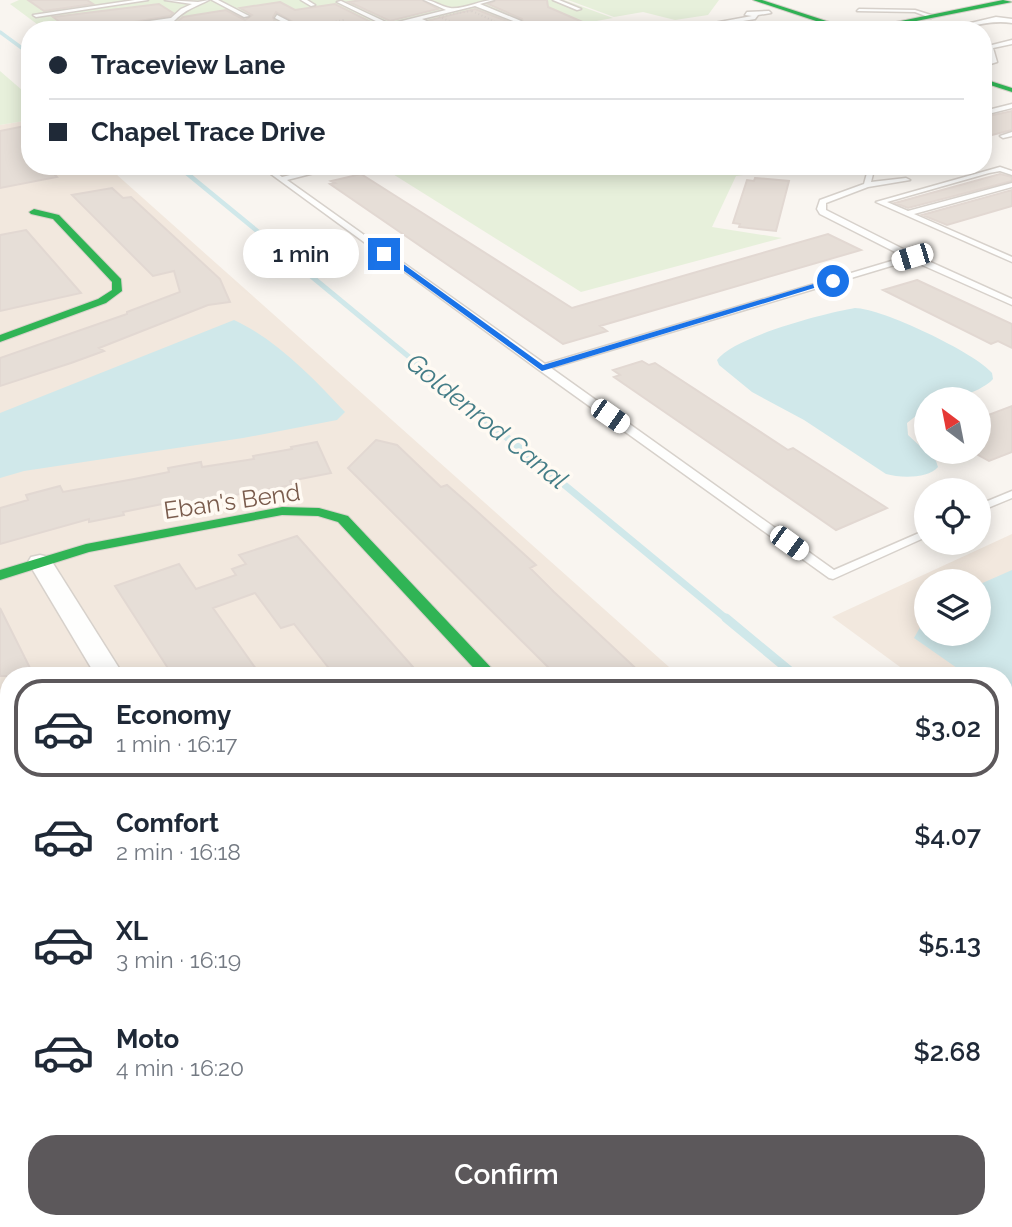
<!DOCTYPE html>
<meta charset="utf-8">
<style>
body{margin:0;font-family:Raleway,sans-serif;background:#f6f6f7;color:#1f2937;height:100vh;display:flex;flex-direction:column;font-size:26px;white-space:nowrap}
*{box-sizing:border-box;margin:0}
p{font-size:23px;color:#747a83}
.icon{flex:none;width:38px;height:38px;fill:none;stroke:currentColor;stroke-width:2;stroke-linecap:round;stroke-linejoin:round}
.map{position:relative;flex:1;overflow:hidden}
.drawer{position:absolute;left:0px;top:667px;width:1013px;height:562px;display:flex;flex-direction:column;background:#fff;border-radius:28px 28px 0 0;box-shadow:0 4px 18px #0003}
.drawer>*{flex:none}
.top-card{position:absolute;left:21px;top:21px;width:971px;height:154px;border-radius:28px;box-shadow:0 4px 18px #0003;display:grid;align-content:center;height:154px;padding:0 28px;background:#fff}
.needle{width:46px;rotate:328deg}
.buttons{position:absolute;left:914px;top:387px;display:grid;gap:14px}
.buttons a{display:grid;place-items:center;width:77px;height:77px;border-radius:50%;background:#fff;box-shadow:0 4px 18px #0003;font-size:35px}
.end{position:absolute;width:32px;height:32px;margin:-16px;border:9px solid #1a73e8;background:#fff;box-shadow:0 0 0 4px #fff}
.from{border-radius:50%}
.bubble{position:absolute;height:49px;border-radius:24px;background:#fff;box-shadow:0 4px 18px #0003;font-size:23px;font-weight:600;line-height:49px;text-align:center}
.car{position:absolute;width:21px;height:42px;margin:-21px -10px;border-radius:9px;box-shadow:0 0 5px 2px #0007;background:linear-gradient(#fff 24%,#345 0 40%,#fff 0 76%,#345 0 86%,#fff 0)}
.top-card b{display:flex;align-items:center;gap:24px;height:66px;font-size:26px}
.top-card b+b{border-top:2px solid #e0e1e3}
.top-card i{width:18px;height:18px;background:#1f2937}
ul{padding:12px 0 0;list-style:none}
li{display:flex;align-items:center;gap:21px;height:98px;margin:0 14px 10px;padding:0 14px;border:4px solid transparent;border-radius:28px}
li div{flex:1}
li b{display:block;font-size:26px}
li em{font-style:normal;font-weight:600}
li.selected{border-color:#5c585b}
li>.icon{width:63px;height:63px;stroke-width:1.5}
.button{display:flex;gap:14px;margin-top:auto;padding:14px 28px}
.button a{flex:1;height:80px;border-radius:28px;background:#5c585b;color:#fff;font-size:28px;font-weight:600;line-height:80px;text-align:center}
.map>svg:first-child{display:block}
</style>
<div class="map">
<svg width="1012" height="1227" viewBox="0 0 1012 1227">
<rect width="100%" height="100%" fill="#f9f5f0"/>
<path fill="#f2e8de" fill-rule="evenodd" d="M30 120V166H107L678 675 9 676V906L0 883V125Z
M1012 534V751L1005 745 1004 676 911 675 832 617ZM926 581H978V634H926Z"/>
<path fill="#e7f0db" d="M19 0H564L613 18 547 30H45L10 4Z
M568 0H719L708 15 675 20 643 12 614 17Z
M0 71 30 97V120L0 125Z
M411 166H768L766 172 736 176 712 227 782 238 581 292 388 171Z"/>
<path fill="#d0e8ea" d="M855 308C881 308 976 353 992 373L993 379 990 382C970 397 950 399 926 399V408L907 423 908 435 936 461 938 467C928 479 900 478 886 474L804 420 752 392 719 365 717 360C733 337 825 313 855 308Z
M234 320C277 340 312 377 345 412L337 420 243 438 24 471 0 478V413Z
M1012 570V706L1005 701 1004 676 967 675 914 638 926 617V634H978V585Z"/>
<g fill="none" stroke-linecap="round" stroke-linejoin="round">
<path stroke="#d0e8ea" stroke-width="3.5" d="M0 32 30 54"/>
<path stroke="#d0e8ea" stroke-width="4.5" d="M178 166 267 239"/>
<path stroke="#d0e8ea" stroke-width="5" d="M265 238 471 408"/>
<path stroke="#d0e8ea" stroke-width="7" d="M469 406 728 620"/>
<path stroke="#d0e8ea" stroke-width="9" d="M726 618 796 676
M1004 846 1012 852"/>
</g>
<path fill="#e6ded7" stroke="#e2d8d2" stroke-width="2" d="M28 0H87L93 4 44 11Z
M361 0H422L438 9 390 21 349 2Z
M496 0H547L548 7 601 30H449L430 20 475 9 515 24 523 22 522 19 488 4Z
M280 2 295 10 335 4 377 25 367 30H307L276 12 273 17 274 20 292 30H213L204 25 198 30H183L178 21 183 17 226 10 245 20 252 15 240 8Z
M159 4 173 13 170 16 84 30H66L65 26 53 17Z
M1012 111V130L984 137V117Z
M30 125V166H46L57 177 0 188V131Z
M361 174 572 308 828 234 861 250 600 326 607 331 563 344 330 184 335 183 331 181Z
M1000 174 1012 177V181L908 208 895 203Z
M755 178 789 181 776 231 739 227 740 224 733 223 747 180 754 181Z
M112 188 123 198 131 197 220 279 230 302 208 305 99 348 104 351 71 363 0 386V358L127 314V312L180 292 174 271 153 276 72 195Z
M1012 190V206L947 225 922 215Z
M26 230 81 293 0 311V235Z
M917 280 1012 324V348L998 341 991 344 883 290Z
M642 361 649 365 655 363 788 450 793 448 887 508 836 530 614 377 620 375 613 370Z
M1012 406V452L989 461 978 455V419Z
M376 440 397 445 441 487 447 485 470 505 536 565 530 568 554 592 644 676H557L348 468Z
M317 442 331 473 290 481 292 485 178 505 177 501 123 512 124 515 89 522V519L0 544V508L28 500 26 495 60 486 63 492 134 479 169 472 168 468 201 462 202 467 254 459 253 456 292 449 291 447Z
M297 536 421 676H335L294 624 281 628 255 593 213 608 261 676H173L115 586 179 564 196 589 236 575 232 569 246 564 239 555Z
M0 608 34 676H0Z"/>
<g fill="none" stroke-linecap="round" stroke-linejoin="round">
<g stroke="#d7d1cb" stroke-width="3">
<path id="lane" d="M135 0H148L36 17 33 15Z
M165 0 198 2 209 0C197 6 184 10 174 21L181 30H176L169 21 102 30H86L171 18 181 9 192 4Z
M212 0H218L249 16 244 17Z
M301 0H307L315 5 311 6Z
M424 0C434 0 441 7 450 8 462 10 481 0 494 0L480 4 521 21 516 22 475 6 422 19 447 30C436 30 425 20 414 21 399 22 385 30 369 30L384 25 337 2 341 1 390 24 446 10Z
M553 0H559L581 9 577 10Z
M859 9 915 10 934 16 931 18 915 12 857 11Z
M769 11 771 13 758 15 755 19 689 30H676L752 16 745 15 747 12Z
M277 15 304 29V30H298L275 18Z
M996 17 1012 19V23C987 19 965 30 941 30Z
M203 28 211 30H201Z
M1012 40V44L993 48 997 62 984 66V62L991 61 988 46Z
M1012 104V108L984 115V111Z
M1012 132V136L1003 138 1000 136Z
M260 166H268L282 177 318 168 319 166H326L322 171 287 180 545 364 905 257 820 214 817 209 820 200 864 184 869 166H875L871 182 906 178 910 180 868 187 826 203V210L915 255 1012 299V305L911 260 551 368 834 570 926 530V537L833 579 829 578 539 370Z
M1000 167 1012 171V175L1000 171 989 173 887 202 908 211 1012 183V187L914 214 1012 257V262L876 202Z
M1012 491V498L978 512V505Z"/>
</g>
<g stroke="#d7d1cb" stroke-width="3">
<path id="street" d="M40 555 49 557 124 676H96L28 562 31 557Z"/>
</g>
<g stroke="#d9d2cb" stroke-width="2">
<path id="fast" d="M753 0H762L854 30H843Z
M1003 0 1012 2 871 30H857Z
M984 79 1012 88V92L984 83Z
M34 209 59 215 121 279 122 291 106 303 0 342V335L98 299 112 290V282L53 219 31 214 29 212Z
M282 507 319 508 348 516 499 676H481L338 522 318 516 282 515 89 552 0 580V570L86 544Z"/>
</g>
<path stroke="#dcd5d0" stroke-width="2" stroke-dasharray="1 2.5" stroke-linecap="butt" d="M472 11 502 25 467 29 438 16Z
M314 25 324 30
M315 25 344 20"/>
<path stroke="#dcd5d0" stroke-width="2.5" stroke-dasharray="1 2.5" stroke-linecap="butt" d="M835 169 847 170"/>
<use href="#lane" fill="#fefefd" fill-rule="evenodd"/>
<use href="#street" fill="#fefefd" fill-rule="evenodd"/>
<use href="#fast" fill="#30b455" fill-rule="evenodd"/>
</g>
<path fill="#1a73e8" d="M382 252H387L543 365 830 279 837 281 542 371 382 255Z"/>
<g text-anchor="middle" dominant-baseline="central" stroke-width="7" stroke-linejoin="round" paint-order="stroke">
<g font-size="24" fill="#7a5c4d" stroke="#fffaf3">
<text transform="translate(232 501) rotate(-8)">Eban's Bend</text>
</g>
<g font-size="26" font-style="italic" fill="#437c86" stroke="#fffaf3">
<text transform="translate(487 421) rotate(39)">Goldenrod Canal</text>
</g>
</g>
</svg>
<div class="buttons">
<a><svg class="needle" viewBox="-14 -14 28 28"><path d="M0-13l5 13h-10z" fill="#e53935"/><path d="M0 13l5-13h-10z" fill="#747a83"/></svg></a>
<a><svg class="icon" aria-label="locate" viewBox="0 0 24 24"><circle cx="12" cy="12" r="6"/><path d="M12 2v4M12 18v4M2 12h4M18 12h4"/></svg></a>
<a><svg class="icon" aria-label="layers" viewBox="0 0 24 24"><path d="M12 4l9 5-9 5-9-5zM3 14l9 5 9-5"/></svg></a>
</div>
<i class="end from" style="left:833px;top:281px"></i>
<i class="end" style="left:384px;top:254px"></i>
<div class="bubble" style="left:243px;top:229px;width:116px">1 min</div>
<i class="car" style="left:912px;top:257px;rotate:253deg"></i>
<i class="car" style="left:610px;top:416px;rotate:125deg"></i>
<i class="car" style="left:789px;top:543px;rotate:126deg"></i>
<div class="top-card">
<b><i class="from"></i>Traceview Lane</b>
<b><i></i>Chapel Trace Drive</b>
</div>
<section class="drawer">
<ul>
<li class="selected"><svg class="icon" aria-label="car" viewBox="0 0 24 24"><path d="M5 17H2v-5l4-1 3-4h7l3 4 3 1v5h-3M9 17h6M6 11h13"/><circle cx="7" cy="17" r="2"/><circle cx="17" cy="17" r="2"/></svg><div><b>Economy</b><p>1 min · 16:17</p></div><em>$3.02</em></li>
<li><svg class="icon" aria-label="car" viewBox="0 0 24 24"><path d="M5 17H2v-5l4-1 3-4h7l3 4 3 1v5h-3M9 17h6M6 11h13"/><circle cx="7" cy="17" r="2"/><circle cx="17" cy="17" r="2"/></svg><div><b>Comfort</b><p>2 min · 16:18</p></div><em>$4.07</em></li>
<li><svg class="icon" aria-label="car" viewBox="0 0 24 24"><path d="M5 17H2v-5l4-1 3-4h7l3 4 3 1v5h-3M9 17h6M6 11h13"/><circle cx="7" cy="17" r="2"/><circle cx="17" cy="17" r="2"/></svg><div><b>XL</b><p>3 min · 16:19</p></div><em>$5.13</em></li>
<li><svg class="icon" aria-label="car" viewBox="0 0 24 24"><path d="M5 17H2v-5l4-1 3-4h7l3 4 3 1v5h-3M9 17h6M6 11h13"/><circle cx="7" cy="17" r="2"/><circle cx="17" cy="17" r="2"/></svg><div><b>Moto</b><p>4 min · 16:20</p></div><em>$2.68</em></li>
</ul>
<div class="button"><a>Confirm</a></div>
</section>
</div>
